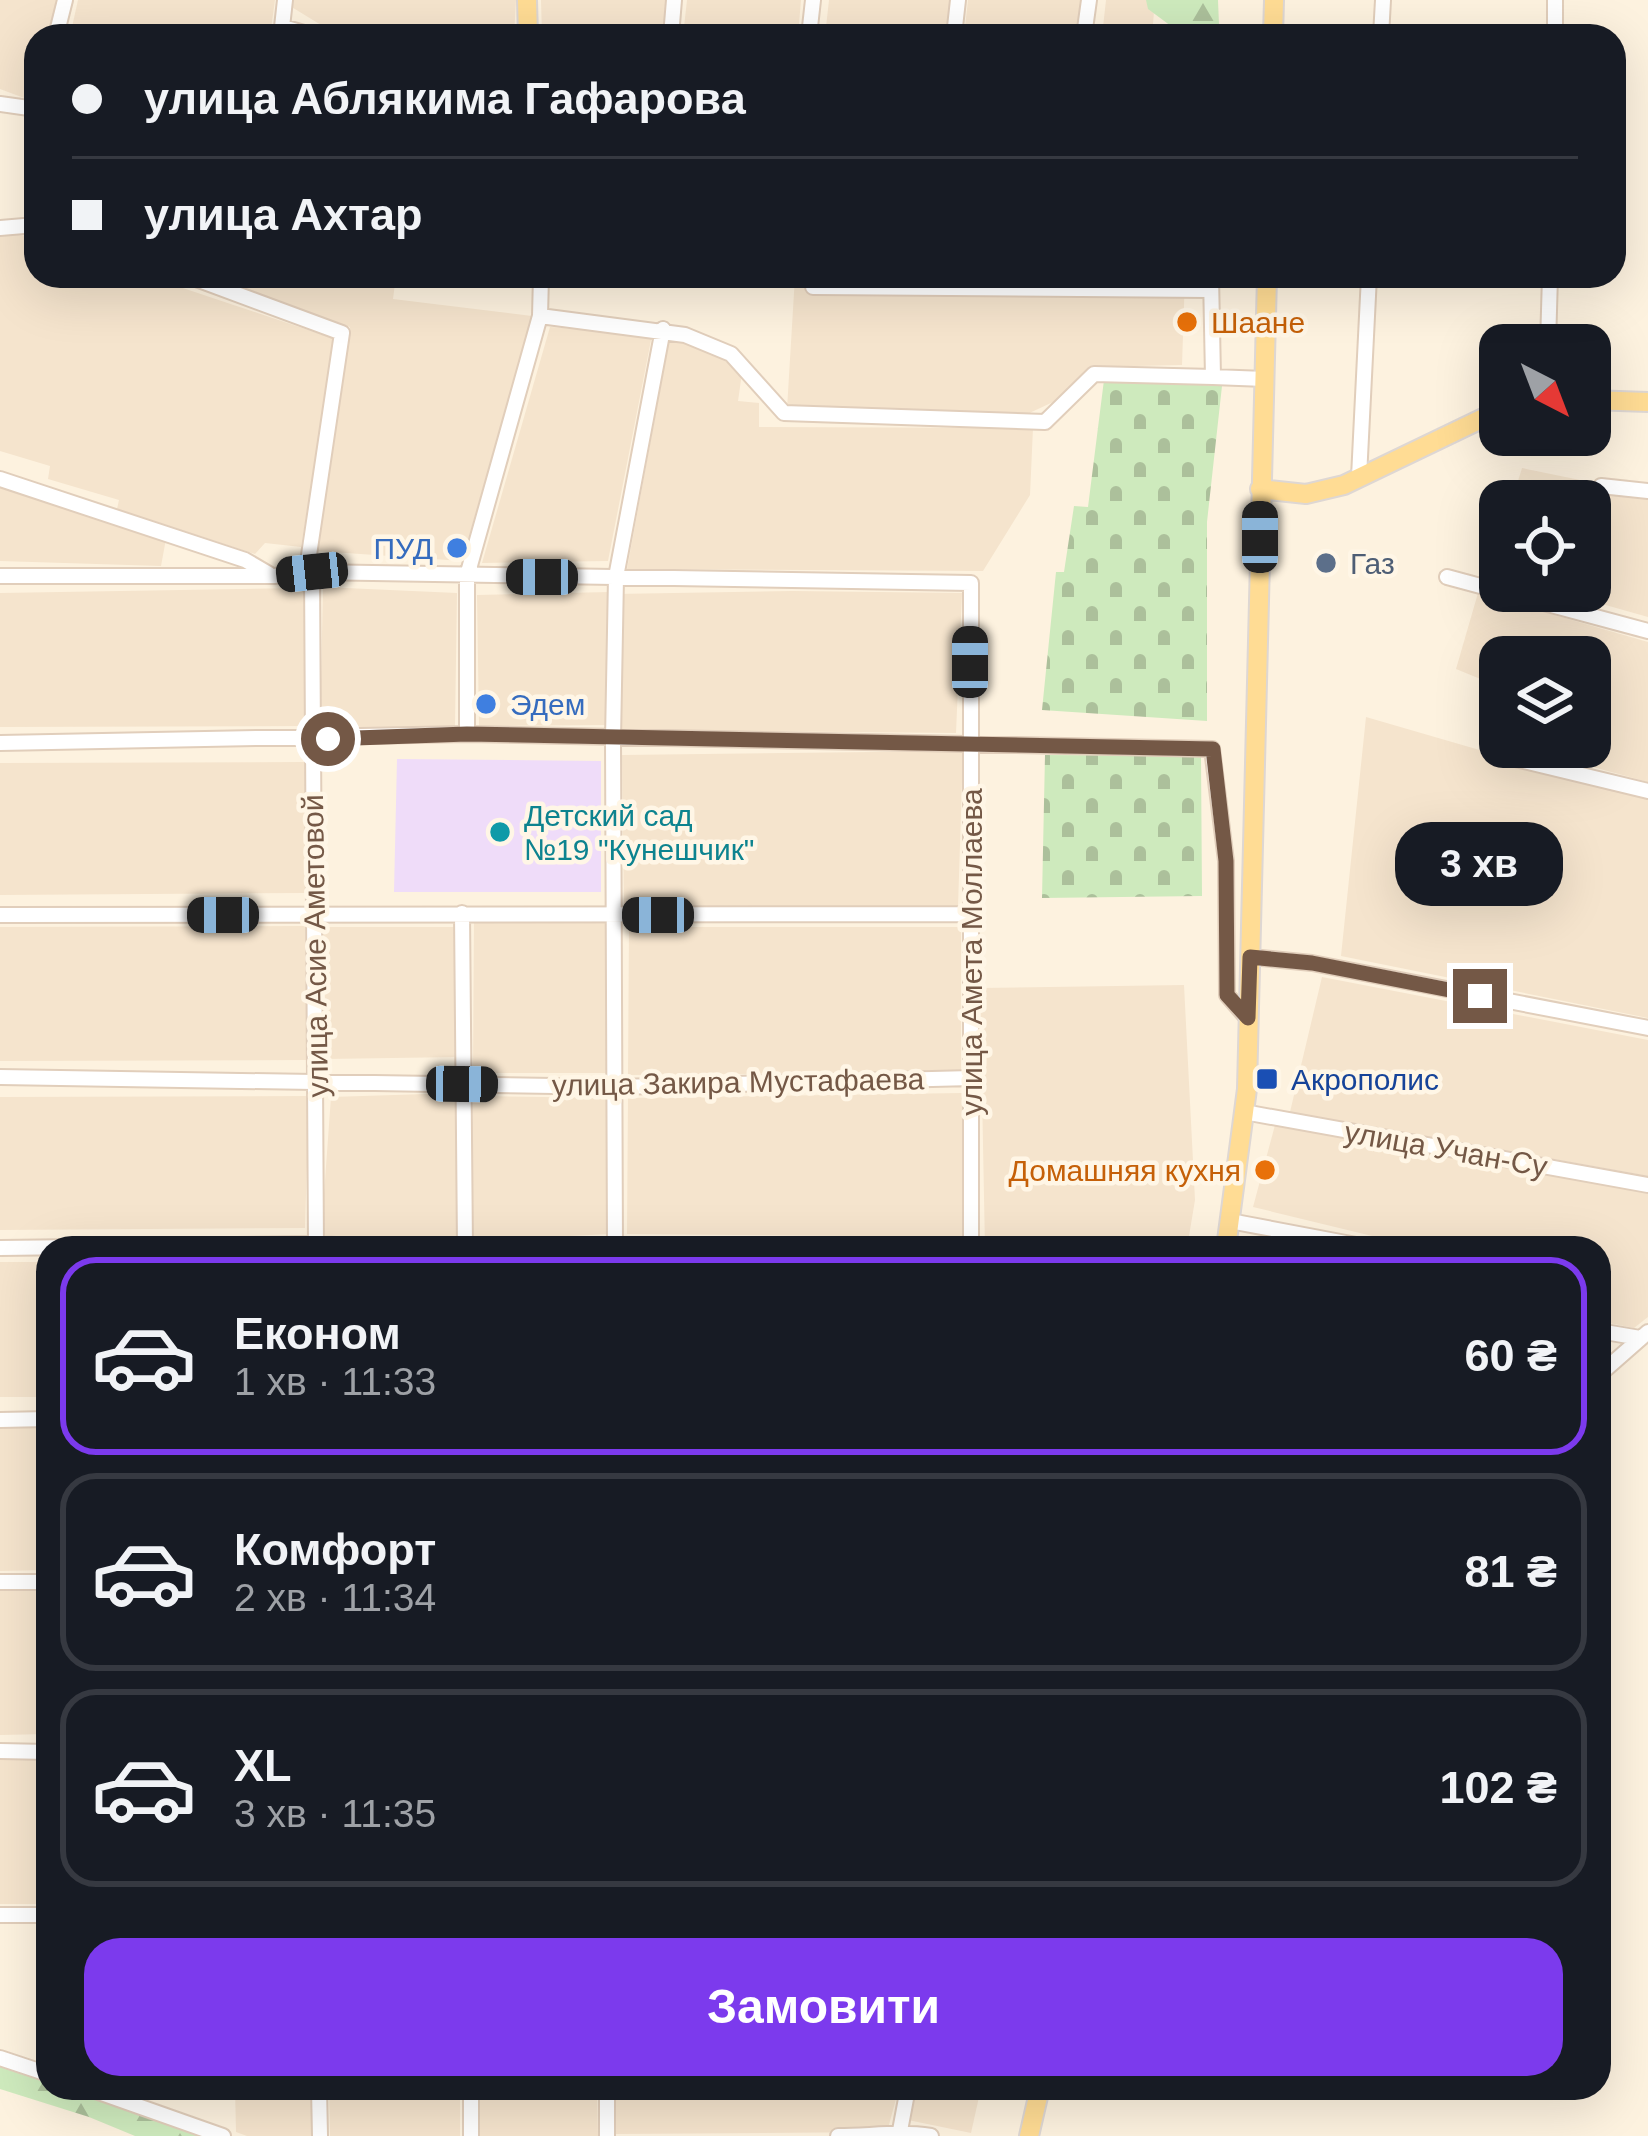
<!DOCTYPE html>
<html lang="uk">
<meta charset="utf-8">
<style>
body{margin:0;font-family:Helvetica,sans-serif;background:#20242c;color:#f1f3f6;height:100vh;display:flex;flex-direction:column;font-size:45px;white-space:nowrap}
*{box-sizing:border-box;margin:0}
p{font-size:39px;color:#9ea1a6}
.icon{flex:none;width:66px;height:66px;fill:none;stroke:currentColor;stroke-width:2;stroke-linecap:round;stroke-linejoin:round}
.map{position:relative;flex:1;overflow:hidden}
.side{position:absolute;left:36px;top:1236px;width:1575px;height:864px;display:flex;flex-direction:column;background:#171b24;border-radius:36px;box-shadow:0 12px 48px #0002}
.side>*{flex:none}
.hud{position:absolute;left:24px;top:24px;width:1602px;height:264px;border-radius:36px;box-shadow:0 12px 48px #0002;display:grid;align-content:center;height:264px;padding:0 48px;background:#171b24}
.needle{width:78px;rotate:138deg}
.tools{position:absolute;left:1479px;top:324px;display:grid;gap:24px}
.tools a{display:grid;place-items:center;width:132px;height:132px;border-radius:24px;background:#171b24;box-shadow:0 12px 48px #0002;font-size:60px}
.end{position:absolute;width:54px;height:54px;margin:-27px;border:15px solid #745846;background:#fff;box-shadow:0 0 0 6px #fff}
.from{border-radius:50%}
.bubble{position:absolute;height:84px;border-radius:36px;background:#171b24;box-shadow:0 12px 48px #0002;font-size:39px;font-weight:700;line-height:84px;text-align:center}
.car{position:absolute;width:36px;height:72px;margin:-36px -18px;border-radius:15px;box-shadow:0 0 9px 3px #0007;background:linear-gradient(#222 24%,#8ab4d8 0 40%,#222 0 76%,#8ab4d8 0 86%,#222 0)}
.hud b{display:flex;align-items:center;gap:42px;height:114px;font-size:45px}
.hud b+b{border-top:3px solid #363941}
.hud i{width:30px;height:30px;background:#f1f3f6}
ul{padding:21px 0 0;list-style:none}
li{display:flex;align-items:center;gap:36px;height:198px;margin:0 24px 18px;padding:0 24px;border:6px solid #363941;border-radius:36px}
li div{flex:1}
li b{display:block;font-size:45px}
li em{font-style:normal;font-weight:700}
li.current{border-color:#7c3aed}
li>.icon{width:108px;height:108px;stroke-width:1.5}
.action{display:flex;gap:24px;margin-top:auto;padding:24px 48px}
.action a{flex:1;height:138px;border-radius:36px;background:#7c3aed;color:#fff;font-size:48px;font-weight:700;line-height:138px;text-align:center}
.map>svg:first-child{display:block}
</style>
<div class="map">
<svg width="1648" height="2136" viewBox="0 0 1648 2136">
<defs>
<pattern id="forest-firs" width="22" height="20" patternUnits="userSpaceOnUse" patternTransform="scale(3)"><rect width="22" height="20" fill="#ceeabd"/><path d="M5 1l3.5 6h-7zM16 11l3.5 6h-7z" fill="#acc09b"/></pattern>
<pattern id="cemetery-stones" width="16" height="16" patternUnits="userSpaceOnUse" patternTransform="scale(3)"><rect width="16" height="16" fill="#ceeabd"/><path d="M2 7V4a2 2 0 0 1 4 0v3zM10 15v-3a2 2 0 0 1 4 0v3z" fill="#acc09b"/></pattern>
</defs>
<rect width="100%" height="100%" fill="#fdf2df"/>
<path fill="#f5e4cd" d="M0 0H57L49 36H36L35 102 0 89Z
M78 0H275L270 36H70Z
M290 0H516L514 36H339L290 6Z
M541 0H667L663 36H542Z
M687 0H801L798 36H683Z
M829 0H951L948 36H825Z
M968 0H1083L1079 36H964Z
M1106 0H1155L1152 36H1102Z
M0 233 36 237V276H147L335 339 301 547 265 543 255 554 117 509 119 500 48 479 50 466 0 451Z
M204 276H396L393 299 532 316 462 561 317 551 350 327Z
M795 276H1185L1182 365 1091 367 1066 396 1023 416 787 409Z
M550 327 652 335 608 561 482 563Z
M670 336 743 366 738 401 759 403V427L1033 428 1030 495 983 571 627 569Z
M1522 468 1648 494V617L1556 591H1590V501H1512Z
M0 488 114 518 166 539 161 566 0 561Z
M323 587 457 593 455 726 320 731Z
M304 588 307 726 0 727V593Z
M792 591 962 593 956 733 615 730 614 594Z
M610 592 605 725 479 726 477 595Z
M1478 593 1648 642V782L1523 748 1590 747V657H1500V687L1456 669Z
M1366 717 1648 799V1018L1341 956Z
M963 751 958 907H624L622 755Z
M305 762V893L0 895V763Z
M474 918 609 920 608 1073H473Z
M305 926 307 1060 0 1061V927Z
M322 927H460V1057L325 1059Z
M629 927H961V1072L628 1075Z
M1322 977 1648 1040V1176L1290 1112Z
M1184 985 1195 1200 1187 1248H985L980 988Z
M458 1093 456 1240 321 1236 331 1097Z
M962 1093 963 1237 627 1234 628 1098Z
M309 1096 305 1228 0 1230V1097Z
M473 1096 610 1098V1234L469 1241Z
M1275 1125 1648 1193V1317L1634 1328 1599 1321V1248H1402L1401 1243 1253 1207Z
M0 1262H48V1397H0Z
M48 1427V1570L0 1571V1428Z
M0 1591H48V1734L0 1735Z
M0 1759H48V1904H0Z
M235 2088H313V2136H247L236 2132Z
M329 2088H460V2136H330Z
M479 2088H597L598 2136H479Z
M614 2088H899L887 2132 612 2134Z
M914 2088H981L971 2133 908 2120Z"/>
<path fill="#efdcf9" d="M397 759 601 761V892H394Z"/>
<path fill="url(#forest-firs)" d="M1146 0H1218L1219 25 1213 36H1168L1175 29 1148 9Z
M0 2064 48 2080V2088L76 2090 201 2136H135L89 2117 0 2089Z"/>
<path fill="url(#cemetery-stones)" d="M1104 380 1222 386 1207 522V721L1042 710 1056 572H1064L1074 506 1088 507Z
M1045 755 1201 756 1202 896 1042 898Z"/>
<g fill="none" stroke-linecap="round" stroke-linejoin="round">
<g stroke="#e1cebb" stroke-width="18">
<path id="minor" d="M1555 0V36
M283 27 314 36
M56 36 65 0
M281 36 285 0
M671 36 674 0
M809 36 813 0
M954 36 958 0
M1084 36 1089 0
M1381 36 1383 0
M0 104 36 109
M0 228 36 225
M188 276 342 333 309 555 312 572 316 1248
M1211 276 1213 377 1265 379
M813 287 1210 290
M540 316 685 335 731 354 784 413 1045 422 1094 374 1213 377
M1548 345 1550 276
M1359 477 1369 276
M0 479 245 560 269 574
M1601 486 1648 491
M0 576H274L312 572 971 583V1248
M1447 577 1648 631
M467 734V576L540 316 541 276
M0 743 467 734 1212 749 1226 861 1227 995 1248 1019
M1507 757 1648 791
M462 913 465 1248
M0 915 973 914
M1251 957 1312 963 1648 1028
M0 1077 616 1087 972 1078
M1244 1112 1648 1185
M1230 1221 1372 1248
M0 1248 316 1244 396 1248
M553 1248 971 1246
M615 1248 613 739 616 577 663 329
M1599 1331 1640 1338
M1599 1375 1648 1332
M0 1420 48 1419
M0 1582H48
M0 1751 48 1752
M0 1915H48
M0 2058 48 2074
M87 2088 223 2136
M319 2088 320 2136
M471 2088V2136
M607 2136V2088
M838 2136C870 2136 900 2131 931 2136
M899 2136 908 2088"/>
</g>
<g stroke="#ded7d3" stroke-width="22">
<path id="major" d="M527 0 528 36
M1273 36 1274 0
M1590 400 1648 402
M1260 489 1306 494 1344 485 1500 410
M1226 1248 1247 1089 1267 276
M1029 2136 1040 2088"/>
</g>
<use href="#minor" stroke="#fff" stroke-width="14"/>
<use href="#major" stroke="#ffdc94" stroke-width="18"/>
</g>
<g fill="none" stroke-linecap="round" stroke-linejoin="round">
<path stroke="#745846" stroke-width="15" d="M328 739 467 734 1213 749 1226 861 1227 995 1248 1018 1250 957 1312 963 1480 996"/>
</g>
<g fill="#e8710a" stroke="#fff6e6" stroke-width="4.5">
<circle cx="1187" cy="322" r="12"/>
<circle cx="1265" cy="1170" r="12"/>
</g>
<g fill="#3f7fe0" stroke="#fff6e6" stroke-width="4.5">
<circle cx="457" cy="548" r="12"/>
<circle cx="486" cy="704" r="12"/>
</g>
<circle fill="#5c6f8a" stroke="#fff6e6" stroke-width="4.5" cx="1326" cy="563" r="12"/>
<circle fill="#0f9aa8" stroke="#fff6e6" stroke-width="4.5" cx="500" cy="832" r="12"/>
<rect fill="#1a4fb4" stroke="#fff6e6" stroke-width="4.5" x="1255" y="1067" width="24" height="24" rx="6"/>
<g text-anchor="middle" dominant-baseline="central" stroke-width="9" stroke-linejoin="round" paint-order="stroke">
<g font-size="30" fill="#c56008" stroke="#fff6e6" text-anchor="start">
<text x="1211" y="322">Шаане</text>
<text x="1241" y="1170" text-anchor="end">Домашняя кухня</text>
</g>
<g font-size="30" fill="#366cbe" stroke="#fff6e6" text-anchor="end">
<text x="433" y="548">ПУД</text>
<text x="510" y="704" text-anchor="start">Эдем</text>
</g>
<g font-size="30" fill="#4e5e75" stroke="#fff6e6" text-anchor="start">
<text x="1350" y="563">Газ</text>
</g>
<g font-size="30" fill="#0d838f" stroke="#fff6e6" text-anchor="start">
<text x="524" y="815">Детский сад<tspan x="524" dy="34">№19 "Кунешчик"</tspan></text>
</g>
<g font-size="30" fill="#745846" stroke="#fff6e6">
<text transform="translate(315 946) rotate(-91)">улица Асие Аметовой</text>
<text transform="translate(971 952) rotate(-90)">улица Амета Моллаева</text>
<text transform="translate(738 1082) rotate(-1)">улица Закира Мустафаева</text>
<text transform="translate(1446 1149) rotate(10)">улица Учан-Су</text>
</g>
<g font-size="30" fill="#164399" stroke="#fff6e6" text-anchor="start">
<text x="1291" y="1079">Акрополис</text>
</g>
</g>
</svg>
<div class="tools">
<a><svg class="needle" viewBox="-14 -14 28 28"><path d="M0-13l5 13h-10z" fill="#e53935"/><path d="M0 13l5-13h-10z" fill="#9ea1a6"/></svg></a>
<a><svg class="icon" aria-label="locate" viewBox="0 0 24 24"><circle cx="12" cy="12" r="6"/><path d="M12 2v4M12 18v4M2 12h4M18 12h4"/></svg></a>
<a><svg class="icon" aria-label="layers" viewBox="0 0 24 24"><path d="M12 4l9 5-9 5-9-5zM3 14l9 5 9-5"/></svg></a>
</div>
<i class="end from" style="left:328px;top:739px"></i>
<i class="end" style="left:1480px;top:996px"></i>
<div class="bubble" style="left:1395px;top:822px;width:168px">3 хв</div>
<i class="car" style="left:1260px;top:537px;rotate:0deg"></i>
<i class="car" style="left:312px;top:572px;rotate:264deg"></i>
<i class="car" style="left:542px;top:577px;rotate:270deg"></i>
<i class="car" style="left:970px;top:662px;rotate:0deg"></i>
<i class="car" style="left:223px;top:915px;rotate:270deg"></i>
<i class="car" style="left:658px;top:915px;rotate:270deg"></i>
<i class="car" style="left:462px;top:1084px;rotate:91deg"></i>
<div class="hud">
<b><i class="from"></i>улица Аблякима Гафарова</b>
<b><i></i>улица Ахтар</b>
</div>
<section class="side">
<ul>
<li class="current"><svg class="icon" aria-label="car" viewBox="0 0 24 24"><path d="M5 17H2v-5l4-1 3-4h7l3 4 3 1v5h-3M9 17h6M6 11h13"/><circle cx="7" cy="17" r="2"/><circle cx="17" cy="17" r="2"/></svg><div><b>Економ</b><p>1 хв · 11:33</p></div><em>60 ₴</em></li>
<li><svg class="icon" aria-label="car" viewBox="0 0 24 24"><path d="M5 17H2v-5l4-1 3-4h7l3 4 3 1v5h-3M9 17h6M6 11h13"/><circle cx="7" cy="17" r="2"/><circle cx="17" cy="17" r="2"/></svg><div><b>Комфорт</b><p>2 хв · 11:34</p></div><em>81 ₴</em></li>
<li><svg class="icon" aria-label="car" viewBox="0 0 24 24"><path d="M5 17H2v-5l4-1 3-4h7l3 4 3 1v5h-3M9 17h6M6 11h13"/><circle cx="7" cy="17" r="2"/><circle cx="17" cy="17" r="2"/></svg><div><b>XL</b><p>3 хв · 11:35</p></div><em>102 ₴</em></li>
</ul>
<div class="action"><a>Замовити</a></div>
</section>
</div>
